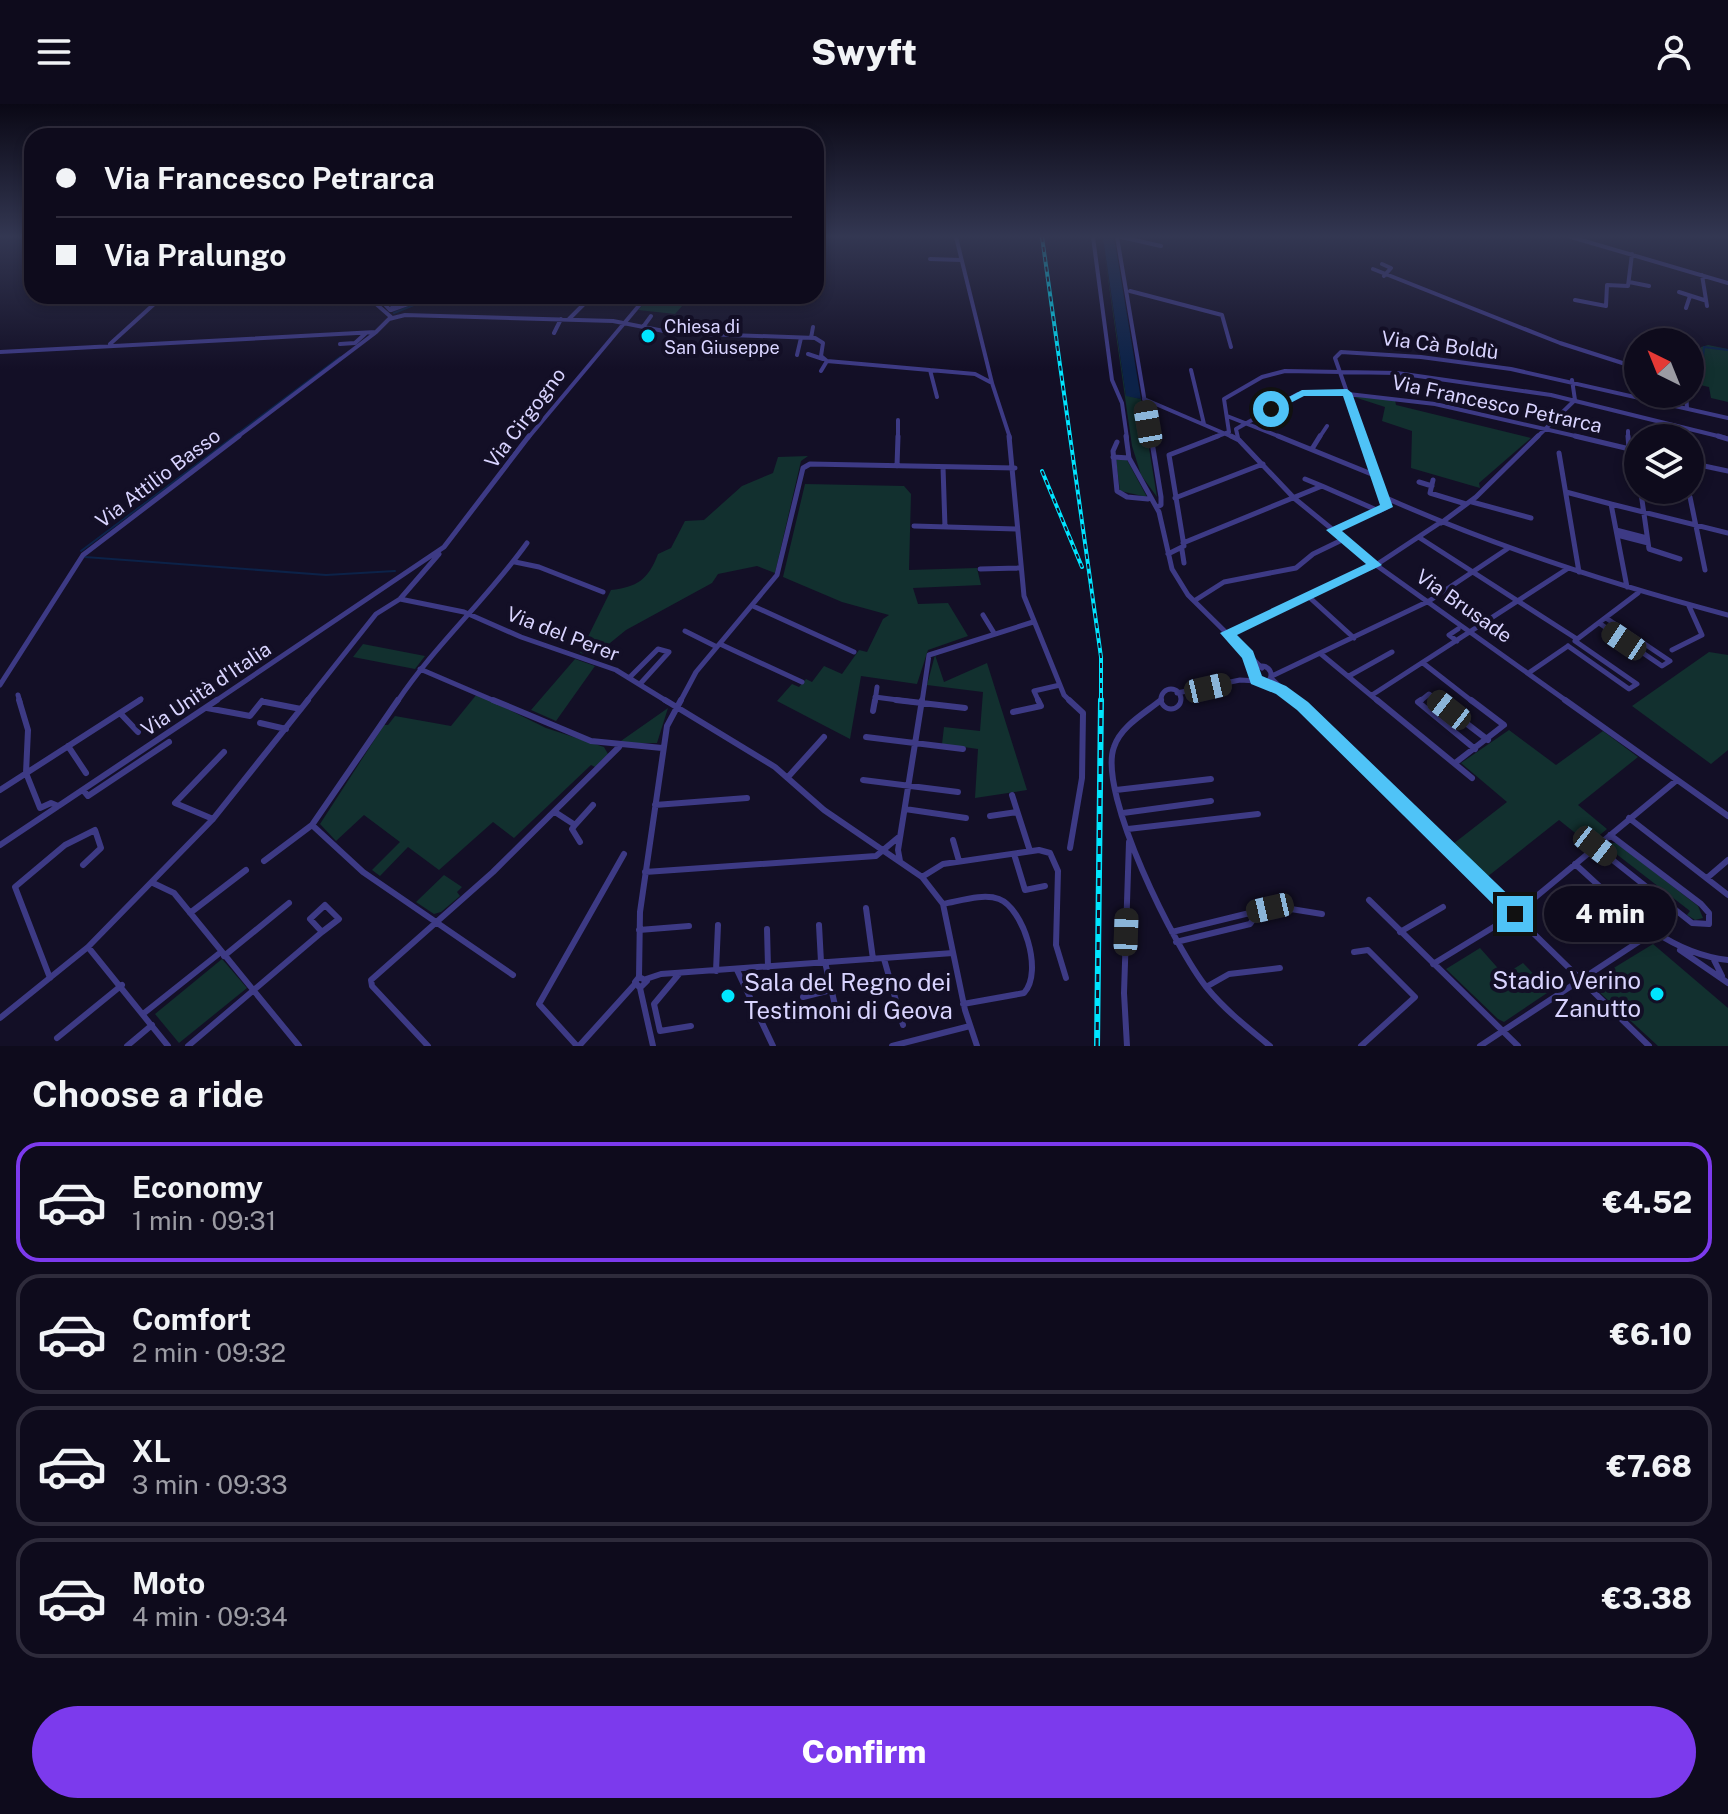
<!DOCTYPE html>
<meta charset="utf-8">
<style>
body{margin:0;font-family:"Public Sans",sans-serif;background:#1c1929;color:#f1f3f6;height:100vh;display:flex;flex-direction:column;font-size:30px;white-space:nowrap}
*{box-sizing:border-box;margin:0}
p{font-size:26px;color:#9b9ba3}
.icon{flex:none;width:44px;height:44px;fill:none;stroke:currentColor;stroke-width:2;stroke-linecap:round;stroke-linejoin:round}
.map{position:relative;height:942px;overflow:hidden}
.drawer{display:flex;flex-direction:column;background:#0e0b1c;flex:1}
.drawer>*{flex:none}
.hud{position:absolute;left:24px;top:24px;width:800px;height:176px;border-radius:24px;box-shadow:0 4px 12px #0003,0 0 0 2px #2e2b3b;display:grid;align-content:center;height:176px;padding:0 32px;background:#0e0b1c}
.needle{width:52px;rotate:317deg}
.controls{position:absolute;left:1624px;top:224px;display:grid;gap:16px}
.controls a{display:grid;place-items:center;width:80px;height:80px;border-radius:50%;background:#0e0b1c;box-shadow:0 4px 12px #0003,0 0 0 2px #2e2b3b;font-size:40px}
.end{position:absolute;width:36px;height:36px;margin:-18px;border:10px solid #4fc3f7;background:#111;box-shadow:0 0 0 4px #111}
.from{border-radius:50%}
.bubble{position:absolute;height:56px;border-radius:28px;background:#0e0b1c;box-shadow:0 4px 12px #0003,0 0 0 2px #2e2b3b;font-size:26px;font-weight:800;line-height:56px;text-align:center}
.car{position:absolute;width:24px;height:48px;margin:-24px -12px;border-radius:10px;box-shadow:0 0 6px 2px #0007;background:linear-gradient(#222 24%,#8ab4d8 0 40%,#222 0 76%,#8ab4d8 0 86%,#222 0)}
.hud b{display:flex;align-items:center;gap:28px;height:76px;font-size:30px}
.hud b+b{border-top:2px solid #2e2b3b}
.hud i{width:20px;height:20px;background:#f1f3f6}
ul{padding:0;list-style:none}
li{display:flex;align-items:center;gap:24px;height:120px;margin:0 16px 12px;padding:0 16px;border:4px solid #2e2b3b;border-radius:24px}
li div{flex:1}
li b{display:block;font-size:30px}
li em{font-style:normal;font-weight:800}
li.on{border-color:#7c3aed}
li>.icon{width:72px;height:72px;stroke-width:1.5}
h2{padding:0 32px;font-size:36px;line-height:96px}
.cta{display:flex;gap:16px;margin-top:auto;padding:16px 32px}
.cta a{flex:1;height:92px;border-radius:48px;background:#7c3aed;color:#fff;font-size:32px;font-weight:800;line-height:92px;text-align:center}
header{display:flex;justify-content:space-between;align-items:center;height:104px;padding:0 32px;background:#0e0b1c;font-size:36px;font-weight:800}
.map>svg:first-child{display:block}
</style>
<header><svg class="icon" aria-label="menu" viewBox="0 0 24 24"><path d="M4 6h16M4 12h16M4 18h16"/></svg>Swyft<svg class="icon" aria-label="person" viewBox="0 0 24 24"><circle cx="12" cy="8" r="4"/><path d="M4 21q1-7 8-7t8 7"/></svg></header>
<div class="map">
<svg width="1728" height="942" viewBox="0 0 1728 942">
<rect width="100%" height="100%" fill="#130f26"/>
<path fill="#12302f" d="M1102 133 1126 291 1141 295 1157 393 1141 371 1132 342Z
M650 192H691L675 210 638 206Z
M1708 241 1728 245V298L1711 294 1709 283 1700 281 1701 243Z
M1351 292 1395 296 1396 301 1531 334 1479 379 1480 384 1411 364 1412 327 1382 317 1385 303Z
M808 352 801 357 775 469 757 462 718 470 712 479 626 526 594 552 580 549 611 486C637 483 648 476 658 450L671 444 685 417 704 416 742 382 773 369 778 353Z
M1116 356H1127L1147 393 1120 387Z
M805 380 904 382 911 390 909 466 977 464 981 481 913 484 918 500 948 499 968 532 928 546 917 580 861 572 850 635 777 597 792 580 799 583 806 575 812 578 824 562 842 570 859 546 867 548 883 515 889 511 842 498 783 473Z
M363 540 425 552 415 565 353 553Z
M1709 548 1728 551V646L1711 660 1632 602Z
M935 551 944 578 987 559 1027 686 975 694 978 645 942 640 944 623 980 627 983 588 927 581Z
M575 555 595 562 556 617 531 606Z
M477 590 546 624 604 643 608 650 595 663 591 661 514 734 493 718 439 766 408 743 380 772 372 766 400 738 364 711 336 737 320 720 384 621H388L395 612 451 622Z
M668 604 657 639H618Z
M1509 626 1556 661 1603 627 1638 653 1578 701 1607 725 1589 740 1559 716 1487 773 1453 740 1507 698 1461 659Z
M1609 739H1617L1698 802 1703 814 1695 816 1687 811 1690 807 1615 749 1607 748Z
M444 771 462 783 457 788 460 792 441 808 434 810 416 798Z
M1653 840 1728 904V942H1658L1596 885 1594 876Z
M1480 844 1504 871 1523 859 1550 887 1504 918 1498 915 1446 865Z
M222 855 247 884 179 939 155 910Z"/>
<path fill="#0c2248" d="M1103 133H1114L1141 295 1126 292Z"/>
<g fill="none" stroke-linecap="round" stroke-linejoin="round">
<path stroke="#0c2248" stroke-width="2" d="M394 209 436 192
M1701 279 1704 243 1728 246
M81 447 340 253
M85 453 326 471 395 467"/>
<path stroke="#3d3a85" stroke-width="4" d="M956 133 992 279 1010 334
M1093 133 1112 276 1122 299 1127 334
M1117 133 1151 334
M1121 133 1161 142
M1571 133 1728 179
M930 155 961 156
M1382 160 1391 164 1384 172
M1373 165 1560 239 1638 264
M1702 171 1707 202
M1629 178 1649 182
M1130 187 1222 211 1231 243
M1679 188 1704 196
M367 192 391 213
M382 192 380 195 390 206
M1575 196 1606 202 1607 181 1628 182 1632 150
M1686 204 1690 192
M391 205 401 192
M391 206 430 192
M569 215 592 192
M643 223 651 212
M554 229 561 215
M811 234 813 223
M110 240 163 192
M340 240 355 239 366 229
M0 248 376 228 389 215 405 211 613 217 674 229 815 234 823 239 821 252 827 257 975 270 992 279
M808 250 823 255
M797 251 801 234
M930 266 937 293
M1191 266 1204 320
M821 267 827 257
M1690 281 1694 282
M1686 290 1687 304
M1144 295 1235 334
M1227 312 1283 334
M1628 327V334
M236 334 375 229
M528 334 647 192
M898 334V316
M1212 334 1229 328 1224 295 1262 273 1285 267 1397 269 1551 291 1726 334
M1238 334 1236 325 1298 290 1331 288 1435 300 1584 334
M1319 334 1327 322
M1363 334 1335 254 1341 248 1421 253 1511 265 1728 314
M1536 334 1575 296 1572 276"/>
<path stroke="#3d3a85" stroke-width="5" d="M1009 332 1024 492 1064 591 1071 598
M1126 332 1129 354 1159 408 1172 465 1188 491 1262 564
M1151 332 1161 393V401L1157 403
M1231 332 1239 336 1294 394 1376 461 1568 598
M1278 332 1374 371
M1362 332 1387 403
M1575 332 1638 347
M1628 332 1629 345
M1718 332 1728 335
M1117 338 1113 347 1117 387 1127 393 1148 395
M1312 345 1320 332
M1559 349 1579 468
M1113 353 1129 354
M1690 359 1728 367
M897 362 898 332
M943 363 945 423
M1305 375 1322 382
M1433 376 1430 389 1466 400
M1419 378 1432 382
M1645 386 1641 389 1649 445 1680 455
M1566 388 1611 400
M1384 393C1496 443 1610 480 1728 511
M1690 393 1705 466
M1175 394 1263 360
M1472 398 1531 414
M1441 419 1476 393 1538 332
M914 422 1016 425
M1332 426 1378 407
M1616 426 1647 434
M1617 431 1648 439
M1420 434 1577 535
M1183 439 1322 382 1379 407 1389 402
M1182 446 1184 459
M1168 450 1184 442 1169 351 1218 332
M515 458 539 463 603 488
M980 465 1021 464
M1627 483 1611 400 1728 429
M1309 493 1354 534
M400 495 464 508 521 533 616 566 668 598
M1194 497 1224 478 1296 464 1313 450 1344 435
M753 502 854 548
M983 511 994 529
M1599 519 1662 562 1670 557 1606 514
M685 527 717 543
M1227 529 1376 461 1438 420
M1576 536 1638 489
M1457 537 1449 531 1458 525
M720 540 802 578
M1568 542 1629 585 1637 580 1575 537
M1672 546 1702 531 1689 502
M1321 550 1379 598
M1423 559 1473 598
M1253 571a9 9 0 1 1 18 0a9 9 0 1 1-18 0Z
M420 565 497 598
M1530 568 1568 542
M1272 572 1429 497 1507 445
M1349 572 1392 548
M629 574 658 545 669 548 640 580
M1272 575 1296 598
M0 581 83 451 239 332
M1161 595a10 10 0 1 1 20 0a10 10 0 1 1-20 0Z
M1177 589 1240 576 1257 577
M18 591 20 598
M1372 591 1567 465
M875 593 913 598
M137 598 141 595
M214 598 444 443 529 332
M306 598 376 510 400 495 439 450
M397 598C435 541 487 495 527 439
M680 598 696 568 777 471 803 364 810 360 1015 364
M875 598 877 583
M922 598 929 551 1033 518
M1039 598 1034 587 1060 581
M1419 598 1429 590 1439 598"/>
<path stroke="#3d3a85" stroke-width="6" d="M19 596 28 626 26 669 40 704 51 699 58 702
M398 596 312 721 363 768 513 871
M493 596 591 637 662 644
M665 596 775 663 824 706 922 773 943 800 965 906 977 942
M896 596 965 604
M1069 596 1083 609 1082 674 1070 744
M1161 596C1145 609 1121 622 1114 643 1097 689 1176 846 1207 884 1225 906 1248 924 1270 942
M1294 596 1649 942
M1377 596 1472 674
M1421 596 1418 598 1475 645
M1436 596 1488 636
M1565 596 1728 712
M265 598 301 605
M207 604 250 612 262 597
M873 607 875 596
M1013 608 1041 602 1038 596
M120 609 138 628
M260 619 286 625
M866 633 963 645
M68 642 86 669
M1455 659 1504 621 1471 596
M788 673 824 633
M863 676 958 688
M0 686 140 596
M83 686 88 692 169 638
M1116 686 1211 675
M1012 691 1030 747
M655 701 747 694
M905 705 966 714
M555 708 575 721 572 725 580 738
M1123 709 1211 697
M990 712 1017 708
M1629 714 1728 791
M213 715 175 699 224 648
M575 721 593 701
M1128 725 1258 710
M953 736 959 757
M0 741 217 596
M1595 742 1692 819 1709 820V809L1701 800 1610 731
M1014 750 1025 786 1045 782
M264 757 312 721
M900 757 898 746 922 596
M1575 760C1621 801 1664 849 1728 856
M645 768 876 752 900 732
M922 773 943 760 1039 746 1050 749 1058 767 1056 841 1066 874
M1707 774 1728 756
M153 779 174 789 299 942
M1369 796 1518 942
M943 800C960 797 983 789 999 795 1023 804 1044 868 1024 889L963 900
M325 801 339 815 322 828 310 815Z
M866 804 873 855
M190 809 246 766
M819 821 821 858
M767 825 768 863
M639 826 689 822
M1172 828 1270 804
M1400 828 1443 803
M1176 838 1250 820 1255 813 1291 805 1322 810
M88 843 168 942
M1680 846 1728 879
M1354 848 1368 846 1415 893 1361 942
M224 852 289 799
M884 855 903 921
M1714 856 1722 872
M825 858 837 910
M1433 860 1515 810 1677 676
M737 866 773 942
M716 867 718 821
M679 870 654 900 660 927 691 922
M639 873 647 877 640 884 635 878Z
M639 873 640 808 667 622 681 596
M50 874 15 783 65 741 95 726 101 744 83 761
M646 875 661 870 953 849
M1206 883 1229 870 1280 864
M640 884 653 942
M803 893 831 886
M143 910 221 848
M0 914 88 843 213 715 308 596
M57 934 122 881
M127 942 152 921
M188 942 322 828
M428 942 372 882 371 876 493 768 619 643
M577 942 539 900 624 750
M579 942 635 880
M892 942 970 922
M1127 942 1124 889 1129 738
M1480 942 1655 827"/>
<g stroke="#00e5ff" stroke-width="4">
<path id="rail-far1" d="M1042 133 1101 553V598
M1042 367 1082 463"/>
</g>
<g stroke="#00e5ff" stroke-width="6">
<path id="rail" d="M1097 942 1101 596"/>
</g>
<use href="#rail-far1" stroke="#130f26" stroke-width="2" stroke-dasharray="5" stroke-linecap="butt"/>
<use href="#rail" stroke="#130f26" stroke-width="3" stroke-dasharray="8" stroke-linecap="butt"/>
</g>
<linearGradient id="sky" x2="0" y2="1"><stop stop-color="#0a0815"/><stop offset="0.5" stop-color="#333752"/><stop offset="1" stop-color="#333752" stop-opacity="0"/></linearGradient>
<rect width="1728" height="265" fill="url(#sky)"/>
<path fill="#4fc3f7" d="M1302 286 1347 285 1352 289 1393 403 1342 427 1382 461 1237 531 1253 547 1262 572 1286 582 1308 598 1522 804V816H1509L1297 606 1276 590 1251 580 1242 554 1220 529 1366 460 1326 426 1380 401 1343 292H1304L1275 307 1266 305Z"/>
<g fill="#00e5ff" stroke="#130f26" stroke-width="3">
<circle cx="648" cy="232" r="8"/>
<circle cx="1657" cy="890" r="8"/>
<circle cx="728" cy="892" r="8"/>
</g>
<g text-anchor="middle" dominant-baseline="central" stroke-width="8" stroke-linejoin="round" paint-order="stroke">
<g font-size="18" fill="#d9d4ff" stroke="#130f26" text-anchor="start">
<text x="664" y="222">Chiesa di<tspan x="664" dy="21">San Giuseppe</tspan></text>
</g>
<g font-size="20" fill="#d9d4ff" stroke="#130f26">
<text transform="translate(1440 241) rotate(7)">Via Cà Boldù</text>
<text transform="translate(1497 300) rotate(12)">Via Francesco Petrarca</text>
<text transform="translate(525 314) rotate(-53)">Via Cirgogno</text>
<text transform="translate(158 374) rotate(-37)">Via Attilio Basso</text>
<text transform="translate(1464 502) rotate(35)">Via Brusade</text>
<text transform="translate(563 530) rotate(21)">Via del Perer</text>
<text transform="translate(206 585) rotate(-34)">Via Unità d'Italia</text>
</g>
<g font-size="24" fill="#d9d4ff" stroke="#130f26" text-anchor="end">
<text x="1641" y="876">Stadio Verino<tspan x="1641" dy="28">Zanutto</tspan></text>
<text x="744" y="878" text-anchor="start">Sala del Regno dei<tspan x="744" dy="28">Testimoni di Geova</tspan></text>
</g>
</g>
</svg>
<div class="controls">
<a><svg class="needle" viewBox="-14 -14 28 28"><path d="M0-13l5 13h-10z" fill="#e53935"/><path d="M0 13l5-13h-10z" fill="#9b9ba3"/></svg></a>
<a><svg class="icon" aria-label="layers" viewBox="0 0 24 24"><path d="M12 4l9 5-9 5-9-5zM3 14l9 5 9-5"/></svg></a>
</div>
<i class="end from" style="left:1271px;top:305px"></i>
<i class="end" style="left:1515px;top:810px"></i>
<div class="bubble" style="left:1544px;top:782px;width:132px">4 min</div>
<i class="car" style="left:1148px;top:320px;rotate:350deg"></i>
<i class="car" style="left:1624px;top:537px;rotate:304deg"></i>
<i class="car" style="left:1208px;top:584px;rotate:77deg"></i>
<i class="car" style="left:1449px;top:606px;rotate:308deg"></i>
<i class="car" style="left:1595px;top:742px;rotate:128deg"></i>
<i class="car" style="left:1270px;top:804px;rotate:257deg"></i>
<i class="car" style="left:1126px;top:828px;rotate:2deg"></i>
<div class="hud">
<b><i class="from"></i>Via Francesco Petrarca</b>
<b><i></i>Via Pralungo</b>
</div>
</div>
<section class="drawer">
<h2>Choose a ride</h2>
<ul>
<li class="on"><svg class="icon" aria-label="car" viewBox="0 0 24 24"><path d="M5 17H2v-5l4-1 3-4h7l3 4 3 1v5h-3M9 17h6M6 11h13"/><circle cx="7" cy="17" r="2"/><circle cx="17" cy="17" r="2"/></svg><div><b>Economy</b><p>1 min · 09:31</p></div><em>€4.52</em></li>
<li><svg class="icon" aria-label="car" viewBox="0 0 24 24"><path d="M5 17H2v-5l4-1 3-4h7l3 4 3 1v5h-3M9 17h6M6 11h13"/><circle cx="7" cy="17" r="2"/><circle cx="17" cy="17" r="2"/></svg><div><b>Comfort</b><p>2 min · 09:32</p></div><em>€6.10</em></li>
<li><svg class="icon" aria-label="car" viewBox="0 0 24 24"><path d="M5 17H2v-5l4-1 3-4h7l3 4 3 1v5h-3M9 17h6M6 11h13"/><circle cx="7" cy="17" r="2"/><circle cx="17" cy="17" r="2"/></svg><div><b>XL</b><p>3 min · 09:33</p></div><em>€7.68</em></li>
<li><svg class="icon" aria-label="car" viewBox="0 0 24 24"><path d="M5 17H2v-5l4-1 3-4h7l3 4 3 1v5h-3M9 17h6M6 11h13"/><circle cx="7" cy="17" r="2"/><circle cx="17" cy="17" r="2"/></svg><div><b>Moto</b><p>4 min · 09:34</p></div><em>€3.38</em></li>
</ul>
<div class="cta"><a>Confirm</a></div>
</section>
